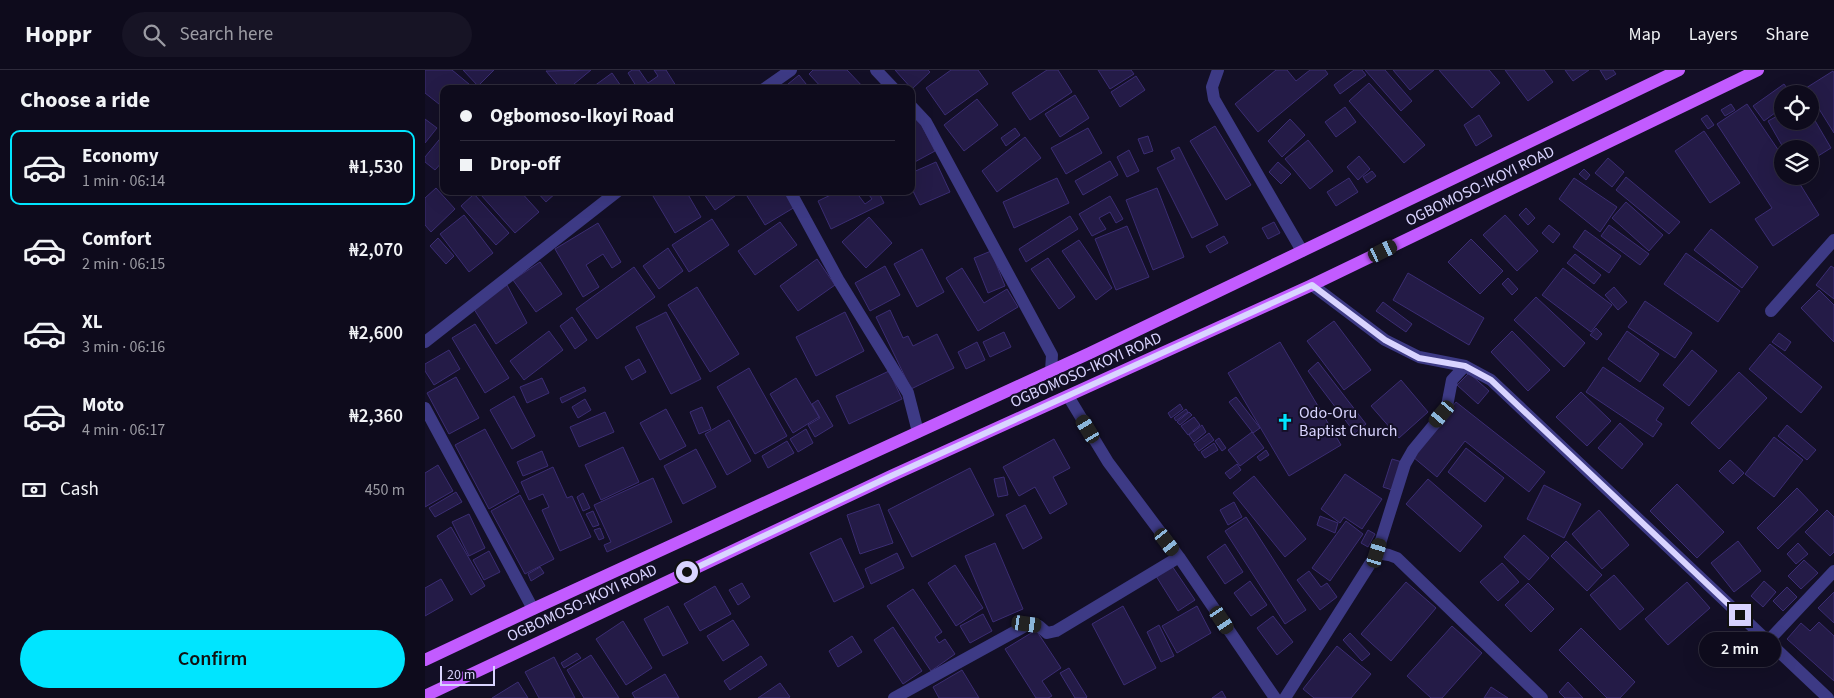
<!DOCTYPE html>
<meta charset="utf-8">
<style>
body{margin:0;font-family:"Source Sans 3",sans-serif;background:#171425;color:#f1f3f6;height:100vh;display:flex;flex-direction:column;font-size:19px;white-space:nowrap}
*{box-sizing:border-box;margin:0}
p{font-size:16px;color:#9b9ba3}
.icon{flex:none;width:28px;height:28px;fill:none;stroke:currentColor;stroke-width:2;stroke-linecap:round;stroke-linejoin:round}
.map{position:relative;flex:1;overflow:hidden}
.details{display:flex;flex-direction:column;background:#0e0b1c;width:425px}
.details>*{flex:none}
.banner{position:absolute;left:15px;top:15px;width:475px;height:110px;border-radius:10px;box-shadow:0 5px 20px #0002,0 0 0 1px #2e2b3b;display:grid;align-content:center;height:110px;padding:0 20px;background:#0e0b1c}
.fabs{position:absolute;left:1349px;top:15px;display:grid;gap:10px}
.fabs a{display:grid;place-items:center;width:45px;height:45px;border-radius:50%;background:#0e0b1c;box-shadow:0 5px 20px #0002,0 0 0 1px #2e2b3b;font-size:25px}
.scale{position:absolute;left:15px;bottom:12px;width:55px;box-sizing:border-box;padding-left:5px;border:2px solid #d9d4ff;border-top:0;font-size:14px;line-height:18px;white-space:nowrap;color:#d9d4ff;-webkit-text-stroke:4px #130f26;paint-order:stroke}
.end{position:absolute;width:22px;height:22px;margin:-11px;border:6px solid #d9d4ff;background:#111;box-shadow:0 0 0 2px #111}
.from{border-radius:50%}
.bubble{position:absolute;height:35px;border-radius:18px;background:#0e0b1c;box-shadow:0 5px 20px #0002,0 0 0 1px #2e2b3b;font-size:16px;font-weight:600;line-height:35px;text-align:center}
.car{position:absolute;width:15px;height:30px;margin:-15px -8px;border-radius:6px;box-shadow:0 0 4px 1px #0007;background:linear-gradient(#222 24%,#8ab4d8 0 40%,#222 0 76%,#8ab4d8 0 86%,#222 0)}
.banner b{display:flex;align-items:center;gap:18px;height:48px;font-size:19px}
.banner b+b{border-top:1px solid #2e2b3b}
.banner i{width:12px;height:12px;background:#f1f3f6}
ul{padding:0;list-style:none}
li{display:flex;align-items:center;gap:15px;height:75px;margin:0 10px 8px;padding:0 10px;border:2px solid transparent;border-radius:10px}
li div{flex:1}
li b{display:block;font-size:19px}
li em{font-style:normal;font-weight:600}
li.active{border-color:#00e5ff}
li>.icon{width:45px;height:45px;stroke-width:1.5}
h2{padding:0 20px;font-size:22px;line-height:60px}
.pay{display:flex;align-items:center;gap:12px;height:55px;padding:0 20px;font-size:19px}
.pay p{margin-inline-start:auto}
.action{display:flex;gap:10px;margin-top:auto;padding:10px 20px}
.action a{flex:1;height:58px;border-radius:30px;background:#00e5ff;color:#111;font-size:20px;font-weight:600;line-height:58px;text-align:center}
header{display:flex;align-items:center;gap:30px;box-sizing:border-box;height:70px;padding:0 25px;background:#0e0b1c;border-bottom:1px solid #2e2b3b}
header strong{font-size:24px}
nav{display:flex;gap:28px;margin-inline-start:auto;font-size:18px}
.search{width:350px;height:45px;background:#171425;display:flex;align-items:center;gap:12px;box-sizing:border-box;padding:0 18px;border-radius:28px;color:#9b9ba3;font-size:19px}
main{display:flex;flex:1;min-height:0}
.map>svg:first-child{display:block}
</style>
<header>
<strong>Hoppr</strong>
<div class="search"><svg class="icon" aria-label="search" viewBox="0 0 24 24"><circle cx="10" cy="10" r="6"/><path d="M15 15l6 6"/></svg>Search here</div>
<nav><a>Map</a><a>Layers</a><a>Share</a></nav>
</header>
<main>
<section class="details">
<h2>Choose a ride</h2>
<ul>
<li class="active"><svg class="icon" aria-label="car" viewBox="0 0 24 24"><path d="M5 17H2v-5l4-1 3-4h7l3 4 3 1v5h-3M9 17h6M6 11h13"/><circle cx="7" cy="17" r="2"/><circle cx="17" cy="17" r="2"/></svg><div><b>Economy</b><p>1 min · 06:14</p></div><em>₦1,530</em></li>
<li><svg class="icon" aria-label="car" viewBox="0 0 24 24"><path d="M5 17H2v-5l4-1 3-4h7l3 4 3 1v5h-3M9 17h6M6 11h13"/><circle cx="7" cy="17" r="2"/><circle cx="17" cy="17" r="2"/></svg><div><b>Comfort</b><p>2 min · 06:15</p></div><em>₦2,070</em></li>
<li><svg class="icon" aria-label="car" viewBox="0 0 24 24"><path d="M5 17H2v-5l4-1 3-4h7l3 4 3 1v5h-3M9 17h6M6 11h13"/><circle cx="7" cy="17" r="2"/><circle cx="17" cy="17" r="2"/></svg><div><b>XL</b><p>3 min · 06:16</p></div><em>₦2,600</em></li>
<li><svg class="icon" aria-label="car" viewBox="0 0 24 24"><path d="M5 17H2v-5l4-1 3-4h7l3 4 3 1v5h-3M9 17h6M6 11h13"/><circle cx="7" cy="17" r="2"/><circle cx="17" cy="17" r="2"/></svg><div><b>Moto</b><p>4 min · 06:17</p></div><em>₦2,360</em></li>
</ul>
<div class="pay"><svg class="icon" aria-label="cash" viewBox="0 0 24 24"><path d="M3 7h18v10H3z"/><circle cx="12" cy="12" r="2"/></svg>Cash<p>450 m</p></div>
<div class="action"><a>Confirm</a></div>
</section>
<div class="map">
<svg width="1409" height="628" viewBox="0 0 1409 628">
<rect width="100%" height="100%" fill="#130f26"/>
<path fill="#241b47" stroke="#3b2d73" d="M0 0H27L50 19H19V38L0 23Z
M38 0H69L53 16Z
M166 0 143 19H136L121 1Z
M207 0H214L223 13 233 6 229 0H241L253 19H213L203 3Z
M388 0H422L440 19H398L384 4Z
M470 0H503L505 2 487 19Z
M526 0H553L563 14 520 45 501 18Z
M622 0H633L647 22 605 50 587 23Z
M673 0H706L709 4 685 19Z
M851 0H862L871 11 885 0H900L903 4 833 62 810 34Z
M929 0H937L941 5 915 24 909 15Z
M940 0H960L987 31 976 41Z
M968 0H1009L985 20Z
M1014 0H1064L1075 13 1047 38Z
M1080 0H1119L1128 12 1103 31Z
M1140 0H1164L1148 11Z
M1175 0H1188L1191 4 1181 10Z
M1408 1 1409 3V63L1381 18Z
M187 3 198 19H165Z
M374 5 385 19H357Z
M711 6 720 20 695 37 686 22Z
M944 13 1000 75 979 93 924 31Z
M1359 14 1366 24H1358V37L1339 51 1328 36Z
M650 25 664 48 635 67 620 44Z
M552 29 573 55 539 81 519 55Z
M1306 34 1310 40 1300 46 1296 40Z
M1322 34 1358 87V106H1370L1394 145 1348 176 1330 149 1347 138 1292 54Z
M920 37 931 52 911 67 900 52Z
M1385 42 1406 78 1385 91V79H1359L1343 51 1358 43V51H1385Z
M491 44 510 81 486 94V47Z
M1054 45 1067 66 1051 76 1039 55Z
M1282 45 1289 55 1283 59 1276 49Z
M0 49 12 58 0 73Z
M865 49 880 65 857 87 843 71Z
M790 56 826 115 801 130 765 71Z
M590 58 595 65 581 76 576 68Z
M663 58 677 83 641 104 626 78Z
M1279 61 1315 113 1285 133 1250 81Z
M18 65 19 90 10 100 0 92V87Z
M723 66 728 81 719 84 713 69Z
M600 67 616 88 572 122 557 101Z
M883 70 908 101 885 119 860 89Z
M754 77 793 155 767 168 732 98 750 89 746 81Z
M704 80 714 101 702 107 692 87Z
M934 86 945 99 933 110 922 97Z
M1183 88 1199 102 1187 117 1170 103Z
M685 91 693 105 658 125 650 111Z
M511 92 525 122 495 135 486 117V103Z
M853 92 866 104 856 114 844 102Z
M1159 99 1165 105 1161 110 1154 104Z
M947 101 951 106 942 113 938 107Z
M1201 107 1255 152 1244 164 1191 120Z
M632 108 644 133 589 158 578 132Z
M924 108 933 122 911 136 902 122Z
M1149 108 1192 137 1175 162 1134 129Z
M11 118 30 139 6 162 0 155V128Z
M732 118 759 187 728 200 701 130Z
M61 121H95L114 142 90 163 56 125Z
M111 121H133L121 132Z
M225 121H261L276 147 250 163Z
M277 121H317L290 140Z
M330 121H360L370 137 340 155 322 126Z
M414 121H441L434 126 440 134 447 129 441 121H453L459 133 406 159 393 131Z
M49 124 84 163 71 175 36 136Z
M685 126 698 149 691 153 685 142 674 148 681 159 667 166 654 144Z
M1201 132 1238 165 1224 181 1187 148Z
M1101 138 1110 148 1103 155 1094 145Z
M39 145 68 183 44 202 15 164Z
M1080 145 1113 181 1092 201 1058 165Z
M645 146 653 159 601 192 594 179Z
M444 147 467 173 441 198 417 172Z
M287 149 304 175 264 202 247 175Z
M355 152 372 175 330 205 313 181Z
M849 152 855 163 843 169 837 158Z
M173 153 196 192 187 198 178 184 161 195 174 217 158 227 130 179Z
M1124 155 1135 164 1128 173 1117 163Z
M1184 155 1224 184 1215 195 1176 166Z
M702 156 724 207 691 220 670 169Z
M1286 159 1333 197 1317 218 1269 180Z
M1160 160 1196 186 1184 203 1148 177Z
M799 166 803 173 785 183 781 176Z
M13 168 29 186 21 194 5 176Z
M1046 169 1078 201 1055 224 1023 192Z
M654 170 687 218 671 230 637 181Z
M243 178 258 201 234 219 218 196Z
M497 179 519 222 492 237 469 194Z
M566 181 580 216 563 223 549 188Z
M1261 183 1315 221 1293 252 1239 214Z
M1150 184 1176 205 1169 214 1142 193Z
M623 188 650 227 634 239 606 199Z
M392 189 410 215 373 241 355 216Z
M115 192 137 224 111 242 88 210Z
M460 196 475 225 445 241 430 213Z
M1406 196 1409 198V229L1391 215Z
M209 197 230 227 172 269 151 239Z
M537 198 559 233 582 219 593 237 553 261 521 208Z
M1138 198 1187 235 1166 262 1117 225Z
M983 203 1059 248 1044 275 968 230Z
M1083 208 1093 219 1087 225 1077 214Z
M82 215 102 253 71 274 47 236Z
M272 217 314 284 285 302 243 235Z
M1189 217 1202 232 1193 240 1180 225Z
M1394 220 1409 235V272L1376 238Z
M1111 227 1160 273 1139 297 1089 250Z
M1220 231 1267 263 1250 288 1203 257Z
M958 232 987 254 981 262 951 241Z
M465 240 478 268 483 266 488 276 512 264 529 298 486 319 451 247Z
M241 242 276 309 246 324 211 257Z
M420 242 439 281 391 306 371 267Z
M147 247 162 270 150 279 135 256Z
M909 251 946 300 919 320 882 271Z
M50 254 84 308 60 323 27 268Z
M1171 258 1177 264 1172 270 1165 265Z
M124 261 138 280 99 310 85 291Z
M1087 261 1125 300 1103 321 1066 282Z
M1202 261 1234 284 1215 312 1183 289Z
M579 262 586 277 565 287 558 272Z
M1354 263 1366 272 1360 281 1347 272Z
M552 272 560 290 541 299 533 282Z
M855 272 916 375 864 406 803 303Z
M1345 274 1397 317 1376 343 1324 299Z
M24 280 35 299 9 315 0 301V294Z
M1267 280 1292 301 1264 336 1238 315Z
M214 289 221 302 207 310 200 297Z
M893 292 941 354 930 363 883 301Z
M1178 297 1239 338 1231 350 1237 354 1228 367 1161 322Z
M324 298 362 366 330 384 292 317Z
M464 301 477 329 424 354 411 326Z
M1314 302 1342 328 1294 379 1266 353Z
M1044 303 1064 321 1053 334 1032 315Z
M31 307 54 348 24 364 2 323Z
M117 308 124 323 102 333 95 317Z
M371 308 394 347 368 363 345 324Z
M976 310 1003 342 974 368 946 336Z
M159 317 161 321 137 333 135 328Z
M1156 322 1186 351 1162 376 1131 347Z
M89 326 110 366 87 379 65 340Z
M811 327 835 358 828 363 804 332Z
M160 329 166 340 153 348 147 337Z
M393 330 408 356 390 367 383 355 395 348 387 334Z
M1031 332 1120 402 1104 422 1040 371 1012 407 988 387Z
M755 334 758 339 746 348 743 343Z
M277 337 286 359 274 364 265 342Z
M241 339 261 376 235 390 215 353Z
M761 339 763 342 751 351 749 348Z
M180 342 189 362 154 377 145 357Z
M764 342 767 345 755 355 752 352Z
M769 347 775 355 763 365 756 356Z
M304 350 326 391 302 405 280 364Z
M1195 353 1218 374 1197 399 1173 378Z
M777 355 781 362 769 372 764 365Z
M1362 355 1391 380 1382 390 1353 366Z
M60 359 94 422 64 439 30 375Z
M381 359 388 373 373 382 365 369Z
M827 362 839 378 815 396 803 380Z
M784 363 789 370 774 381 769 374Z
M1349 367 1378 390 1349 427 1320 404Z
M794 368 801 378 797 381 790 371Z
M629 369 645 398 628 407 642 434 625 444 610 417 594 426 578 397Z
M362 371 369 383 343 398 337 386Z
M789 373 793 380 780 388 776 382Z
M198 377 214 412 176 430 160 395Z
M1041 378 1079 408 1060 432 1023 402Z
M271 379 291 417 258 434 239 396Z
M841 380 844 385 835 391 832 387Z
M117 381 123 396 98 406 92 392Z
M967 389 977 392 967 420 958 417Z
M1305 390 1319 403 1308 414 1294 401Z
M812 394 816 400 805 409 800 403Z
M13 395 28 421 0 437V403Z
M128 397 142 428 147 426 166 467 135 481 117 440 124 437 118 424 104 430 96 412Z
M545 398 569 445 487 487 463 440Z
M920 404 957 429 937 459 919 447 915 453 896 439Z
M829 406 881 469 860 487 808 423Z
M579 407 583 425 573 427 569 409Z
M228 408 247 452 182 482 179 475 186 472 169 435Z
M1003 409 1057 456 1035 482 981 434Z
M1252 414 1299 462 1272 488 1225 441Z
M1119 415 1156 434 1139 468 1102 449Z
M1372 418 1393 440 1353 479 1332 458Z
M31 422 37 432 10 447 4 438Z
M158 423 165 438 158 441 152 427Z
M95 425 129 489 100 504 66 441Z
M809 432 817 447 803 455 795 440Z
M454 434 468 473 435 484 422 445Z
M600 435 617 468 598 479 581 445Z
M1174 440 1204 475 1177 499 1147 464Z
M1402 440 1409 447V482L1405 486 1380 462Z
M168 441 174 455 168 457 161 444Z
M44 444 60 478 44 486 27 452Z
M895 446 913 453 910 463 892 455Z
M821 447 881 540 860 554 800 461Z
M921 451 938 464 905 511 887 498Z
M26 457 60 516 46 525 12 466Z
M175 458 179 468 174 470 169 460Z
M943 460 950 464 943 477 936 473Z
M1099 465 1124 488 1104 510 1079 487Z
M416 468 439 517 409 532 385 483Z
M1141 471 1177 505 1162 521 1126 486Z
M1313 471 1336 501 1309 522 1286 493Z
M570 473 598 539 568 552 540 486Z
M1373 473 1383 484 1371 494 1362 484Z
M800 474 818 502 800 514 782 487Z
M64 481 75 502 59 510 48 490Z
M472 483 479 498 446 514 440 499Z
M1379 490 1393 503 1376 519 1363 506Z
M1077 493 1094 512 1073 531 1055 512Z
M530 495 558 538 531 556 503 513Z
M747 496 770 530 753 541 731 506Z
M115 497 119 503 106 511 103 504Z
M884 501 896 517 902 513 912 527 895 540 872 510Z
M1189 505 1219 539 1195 560 1165 525Z
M16 509 28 530 0 546V518Z
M825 511 842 535 826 546 809 523Z
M1339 511 1351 522 1338 537 1326 526Z
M981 512 1011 538 966 591 936 564Z
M1262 512 1285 538 1243 575 1220 549Z
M317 513 325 527 313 535 304 520Z
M1103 513 1129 539 1106 562 1080 535Z
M290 516 306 544 275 561 259 534Z
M1362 517 1372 527 1358 541 1348 531Z
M488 519 517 562 510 567 514 573 520 569 530 584 506 601 462 536Z
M1409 522V553L1393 538Z
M243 536 263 573 238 586 219 549Z
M698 536 731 598 699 615 667 554Z
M772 536 786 563 752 583 737 556Z
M558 544 567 561 545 573 535 556Z
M848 546 868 572 852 585 832 558Z
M308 550 324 575 298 591 282 566Z
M198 551 227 598 201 615 171 569Z
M1394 552 1409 566V611L1362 569 1376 553 1385 561Z
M734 555 749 586 736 592 722 562Z
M1027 556 1057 583 1017 628H1006L982 606Z
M468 557 497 601 478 614 449 570Z
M1156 558 1210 612 1195 628H1182L1134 580Z
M611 560 636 598 617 611 627 626 623 628H611L580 579Z
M925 563 945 584 937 591 918 570Z
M427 566 437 582 413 597 404 581Z
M912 576 946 604 926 628H889L878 619Z
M152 583 156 588 139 598 136 593Z
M166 585 194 628H159L142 600Z
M336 586 342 595 305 620 299 611Z
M129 587 150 628H114L100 602Z
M644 598 662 627 661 628H650L635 603Z
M537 600 554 628H514L508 617Z
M240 604 254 628H210L207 623Z
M93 612 103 628H67Z
M1143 612 1158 628H1140L1134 622Z
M355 613 365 627 363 628H333Z
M1066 617 1083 628H1059Z
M797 621 801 628H787Z"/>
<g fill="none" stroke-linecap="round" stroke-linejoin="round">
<path stroke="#3d3a85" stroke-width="12" d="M451 0 469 19
M793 0 787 17 789 29 877 181
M339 19 366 0
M486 36 501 52 627 285 626 301
M365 121 414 211 483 323 493 362
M887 215 960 270 994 287 1040 296 1066 310 1403 628
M1346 241 1409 170
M0 272 193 121
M643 326 683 392 754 487 850 628
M0 338 108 539
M952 483 980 394 988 380 1017 345 1022 336 1027 310 1040 296
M1343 571 1409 501
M469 628 602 555 614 556 622 563 631 561 754 487
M860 628 952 483 964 485 972 488 1117 628"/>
<path stroke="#c25bff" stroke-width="12" d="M0 590 108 539 665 283 1254 0
M0 626 466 406 887 215 1333 0"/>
</g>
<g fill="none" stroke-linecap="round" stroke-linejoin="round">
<path stroke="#d9d4ff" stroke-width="6" d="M262 502 466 406 887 215 960 270 994 288 1040 296 1066 310 1315 545"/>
</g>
<defs>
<g id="church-bare" transform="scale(1.35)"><path d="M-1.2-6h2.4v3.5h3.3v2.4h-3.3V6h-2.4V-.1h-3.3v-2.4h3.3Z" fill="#00e5ff" stroke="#130f26" stroke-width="2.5" paint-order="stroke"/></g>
</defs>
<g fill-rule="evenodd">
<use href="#church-bare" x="860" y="352"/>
</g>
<g text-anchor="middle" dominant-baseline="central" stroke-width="4" stroke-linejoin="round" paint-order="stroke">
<g font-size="16" fill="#d9d4ff" stroke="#130f26">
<text transform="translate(1055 116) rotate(-26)">OGBOMOSO-IKOYI ROAD</text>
<text transform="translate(661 300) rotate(-24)">OGBOMOSO-IKOYI ROAD</text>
<text transform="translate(157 533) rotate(-25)">OGBOMOSO-IKOYI ROAD</text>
</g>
<g font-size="16" fill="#d9d4ff" stroke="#130f26" text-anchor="start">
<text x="874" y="343">Odo-Oru<tspan x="874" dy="18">Baptist Church</tspan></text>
</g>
</g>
</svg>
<div class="fabs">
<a><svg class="icon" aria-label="locate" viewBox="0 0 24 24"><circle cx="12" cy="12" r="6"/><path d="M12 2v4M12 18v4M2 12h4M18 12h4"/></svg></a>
<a><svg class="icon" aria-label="layers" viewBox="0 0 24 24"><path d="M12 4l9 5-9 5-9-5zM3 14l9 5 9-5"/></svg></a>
</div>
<div class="scale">20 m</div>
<i class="end from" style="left:262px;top:502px"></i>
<i class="end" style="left:1315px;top:545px"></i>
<div class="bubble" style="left:1274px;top:562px;width:82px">2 min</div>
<i class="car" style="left:958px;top:181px;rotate:64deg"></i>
<i class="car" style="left:1017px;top:344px;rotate:220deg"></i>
<i class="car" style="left:663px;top:359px;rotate:329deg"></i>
<i class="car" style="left:742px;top:472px;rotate:143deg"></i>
<i class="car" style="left:952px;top:483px;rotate:17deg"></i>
<i class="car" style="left:797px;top:550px;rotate:146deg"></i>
<i class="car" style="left:602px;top:554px;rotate:98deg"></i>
<div class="banner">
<b><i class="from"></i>Ogbomoso-Ikoyi Road</b>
<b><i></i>Drop-off</b>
</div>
</div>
</main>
